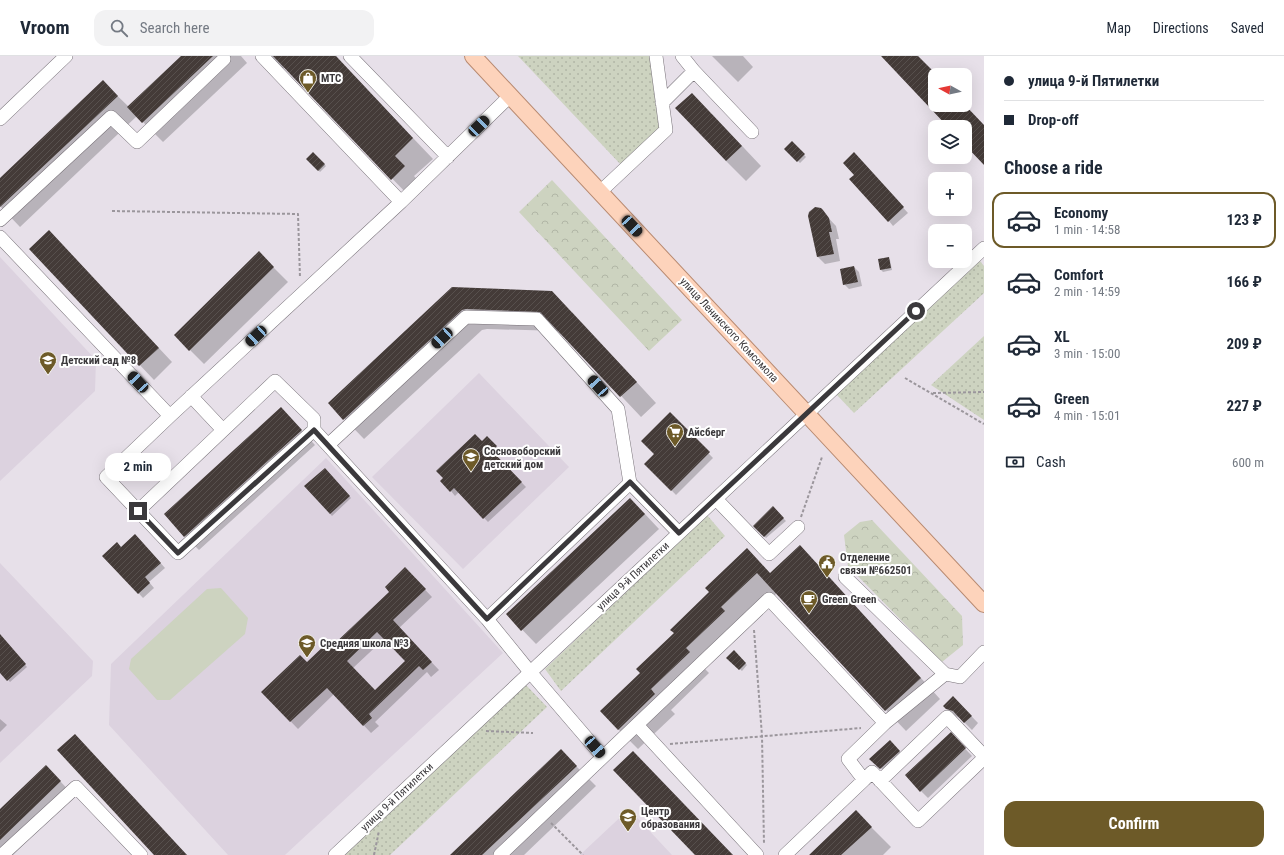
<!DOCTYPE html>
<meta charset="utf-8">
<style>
body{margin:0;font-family:"Roboto Condensed",sans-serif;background:#f2f2f3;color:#1f2937;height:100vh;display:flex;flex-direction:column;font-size:15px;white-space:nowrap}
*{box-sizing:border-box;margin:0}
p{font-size:13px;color:#747a83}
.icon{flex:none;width:22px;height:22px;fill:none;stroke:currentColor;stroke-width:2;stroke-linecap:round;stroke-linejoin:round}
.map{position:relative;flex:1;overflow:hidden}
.drawer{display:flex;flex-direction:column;background:#fff;width:300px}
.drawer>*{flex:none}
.guide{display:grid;align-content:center;height:88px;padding:0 20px;background:#fff}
.needle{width:26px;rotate:278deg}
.fabs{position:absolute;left:928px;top:12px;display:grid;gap:8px}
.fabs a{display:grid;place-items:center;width:44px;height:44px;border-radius:8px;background:#fff;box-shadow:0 4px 16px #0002;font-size:20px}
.end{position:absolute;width:18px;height:18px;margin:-9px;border:5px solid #3b393c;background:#fff;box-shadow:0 0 0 2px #fff}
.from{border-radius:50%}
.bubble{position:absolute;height:28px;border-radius:12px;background:#fff;box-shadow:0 4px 16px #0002;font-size:13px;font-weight:700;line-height:28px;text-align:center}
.car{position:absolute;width:12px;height:24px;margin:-12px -6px;border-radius:5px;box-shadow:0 0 3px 1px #0007;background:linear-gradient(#222 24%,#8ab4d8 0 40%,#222 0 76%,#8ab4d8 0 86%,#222 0)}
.guide b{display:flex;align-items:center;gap:14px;height:38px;font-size:15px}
.guide b+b{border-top:1px solid #e0e1e3}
.guide i{width:10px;height:10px;background:#1f2937}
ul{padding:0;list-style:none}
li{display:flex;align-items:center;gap:12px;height:56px;margin:0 8px 6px;padding:0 12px;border:2px solid transparent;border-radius:12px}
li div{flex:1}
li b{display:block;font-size:15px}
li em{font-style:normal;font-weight:700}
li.active{border-color:#6d5a28}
li>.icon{width:36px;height:36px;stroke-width:1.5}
h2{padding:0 20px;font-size:18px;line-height:48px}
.pay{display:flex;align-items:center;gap:10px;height:44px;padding:0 20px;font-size:15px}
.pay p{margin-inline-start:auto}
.button{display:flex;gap:8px;margin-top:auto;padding:8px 20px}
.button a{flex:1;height:46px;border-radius:12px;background:#6d5a28;color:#fff;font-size:16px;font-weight:700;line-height:46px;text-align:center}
header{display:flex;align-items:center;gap:24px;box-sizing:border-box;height:56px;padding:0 20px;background:#fff;border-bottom:1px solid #e0e1e3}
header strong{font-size:19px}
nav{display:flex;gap:22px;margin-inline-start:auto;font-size:14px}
.search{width:280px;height:36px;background:#f2f2f3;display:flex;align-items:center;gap:10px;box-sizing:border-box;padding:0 14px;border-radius:12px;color:#747a83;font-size:15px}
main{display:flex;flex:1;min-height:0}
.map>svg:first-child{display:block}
</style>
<header>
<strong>Vroom</strong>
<div class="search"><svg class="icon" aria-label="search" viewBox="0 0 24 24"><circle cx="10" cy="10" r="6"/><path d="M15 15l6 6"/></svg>Search here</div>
<nav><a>Map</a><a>Directions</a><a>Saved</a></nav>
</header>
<main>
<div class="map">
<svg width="984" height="799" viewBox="0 0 984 799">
<defs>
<pattern id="grass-dots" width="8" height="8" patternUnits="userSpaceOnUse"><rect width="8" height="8" fill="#cdd3c0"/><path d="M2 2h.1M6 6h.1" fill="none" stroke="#b1b6a6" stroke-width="1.8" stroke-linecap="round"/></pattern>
<pattern id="forest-crowns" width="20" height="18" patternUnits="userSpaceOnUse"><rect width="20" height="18" fill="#cdd3c0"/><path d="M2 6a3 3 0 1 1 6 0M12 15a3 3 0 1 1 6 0" fill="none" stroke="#b1b6a6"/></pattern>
<pattern id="building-hatch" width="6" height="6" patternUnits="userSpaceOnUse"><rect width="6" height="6" fill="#443b38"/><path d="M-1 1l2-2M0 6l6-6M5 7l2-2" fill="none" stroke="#57504d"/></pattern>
</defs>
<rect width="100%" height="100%" fill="#e7e0e9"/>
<path fill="#dcd2df" d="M0 201 96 304 95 335 0 425Z
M479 317 569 411 463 513 372 421Z
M326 402 503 597 285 799H228L109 669 111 608Z
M0 507 93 605 92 620 0 707Z
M629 753 672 799H580L581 798Z"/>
<path fill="url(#grass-dots)" d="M518 0H651L660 73 623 111Z
M980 205 984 210V237L854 357 836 338Z
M984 280V364L931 329Z
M707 459 725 480 561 635 545 613Z
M525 628 547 651 390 799H345Z"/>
<path fill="url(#forest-crowns)" d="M552 124 682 264 649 295 519 156Z
M872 464 962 560 963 589 942 606 848 510 844 479 860 466Z"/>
<path fill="#cdd3c0" d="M221 532 248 562 245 578 170 644H157L129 613 131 603 207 533Z"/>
<path fill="#0003" fill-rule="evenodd" d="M183 0H241L247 7 163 86 137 60 20 171 0 150V123L103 26 129 51Z
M268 0H335L433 103 414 120 424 131 412 143 285 12H280Z
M712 0H743L753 11 738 26Z
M712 58 761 110 746 125 726 105Z
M792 86 806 101 800 107 786 93Z
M313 97 326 110 320 116 308 103Z
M858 102 908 157 893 170 889 165 855 119Z
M820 153 836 170 839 183H836L840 205 825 208 818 201Z
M63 190 172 306 154 324 30 193Z
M259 197 288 226 204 308 175 279Z
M888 202 890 204 892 214 883 216 881 214Z
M854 211 859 216 862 230 849 233 844 228Z
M453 232 572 256 656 347 641 361 560 275 487 273 482 274 364 383 329 347Z
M281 353 315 389 199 494 185 480Z
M670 358 713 402 676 439 646 408 656 398Z
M487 381 501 395 496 400 526 431 488 466 459 436 455 440 451 435 482 386Z
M325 413 351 442 332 460 306 430Z
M773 452 786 465 766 482 754 470Z
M644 457 659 473 536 588 507 558Z
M140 484 165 512 149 526 154 532 143 542 104 500Z
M800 491 820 511 940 643 906 675 886 654 777 537 741 572 744 576 705 613 709 617 671 654 675 658 638 693 618 673 641 617 747 494 770 518Z
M412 520 432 541 399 572 439 614 431 621 427 616 375 666 379 670 371 677 334 638 298 673 262 636 331 592ZM384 583 406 606 375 635 353 612Z
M0 580 27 611 10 626 0 615Z
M734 596 747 609 742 615 728 602Z
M953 641 978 667 972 674 960 662 955 660 944 650Z
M0 663 7 669 0 676Z
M951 678 972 700 928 742 921 735Z
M890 685 901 697 883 714 870 703Z
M561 695 596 730 524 799H452Z
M60 725 74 740 13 799H0V754Z
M856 756 891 791 883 799H810Z"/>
<path fill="url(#building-hatch)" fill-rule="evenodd" d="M181 0H213L142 67 127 51Z
M273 0H336L413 82 395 100 405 110 391 124Z
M881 0H918L935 17V49H965L984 69V109L965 89V71H948Z
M103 24 118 40 0 151V122Z
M692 37 742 90 726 105 675 52Z
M792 85 805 98 797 106 784 93Z
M313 96 325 108 318 115 306 103Z
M854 96 904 151 888 166 849 123 854 119 843 107Z
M815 151 821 152 823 154 829 162 832 176H829L834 198 817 201 808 160 809 156Z
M49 174 159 292 139 310 29 193Z
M259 195 274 211 189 295 174 279Z
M889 201 891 212 880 214 878 203Z
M854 210 858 226 843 229 840 213Z
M452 231 552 235 637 326 620 341 540 256 466 253 462 254 343 364 328 347Z
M281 351 302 374 184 481 164 458Z
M670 356 710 396 671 435 644 408 654 398 641 385Z
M475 378 482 385 487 380 497 390 492 395 522 426 483 463 454 432 450 436 440 425 443 422 436 415Z
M325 412 350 440 330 458 304 430Z
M630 442 645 458 521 575 506 558Z
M773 450 784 462 764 481 753 470Z
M135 478 161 507 145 521 150 527 138 538 102 500 117 486 121 491Z
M800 489 921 622 885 655 757 517 721 551 725 555 686 592 690 596 651 633 655 638 618 674 600 655 640 617 636 613 674 577 670 574 709 536 705 532 747 492 770 517Z
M405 511 426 533 393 564 432 606 423 614 419 610 369 658 372 662 363 670 327 632 290 666 261 636 300 599 307 606 327 587 331 591 389 536 385 531ZM377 576 405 605 375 634 347 605Z
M0 578 26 608 7 625 0 617Z
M734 594 746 607 739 614 726 602Z
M953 640 972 660 964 667 953 655 946 653 943 650Z
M951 676 966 692 920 736 905 719Z
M75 678 187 799H154L57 694Z
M890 684 900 695 880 713 869 703Z
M561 693 577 710 482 799H450Z
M633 695 733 799H695L613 714Z
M46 709 61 725 0 784V753Z
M856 754 872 771 841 799H809Z"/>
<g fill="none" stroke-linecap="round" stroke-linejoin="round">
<g stroke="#787279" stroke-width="14">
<path id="minor" d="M262 0 401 146
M350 0 448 101
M682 0 694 15 752 76
M662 47 694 15
M0 63 66 0
M600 136 666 74 656 0
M0 164 111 61 137 86 224 3
M0 181 170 360
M191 340 223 374
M314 374 178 497 106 421 170 360 401 146 510 40
M328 389 466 261 537 263 618 353 630 427 679 477
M716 443 769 498 798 471
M138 455 275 325 314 363V374L487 563 530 616 603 701
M845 521 945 618
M487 563 630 427
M637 669 757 799
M864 724 872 716 918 765 984 702
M880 725 947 661 984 700
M2 799 76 731 141 799
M335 799 984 192
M500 799 769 543 885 667
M785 799 864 724 848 703 885 667 945 618 960 621 984 596"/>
</g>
<g stroke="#b88a71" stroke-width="18">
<path id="major" d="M473 0 984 548"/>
</g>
<path stroke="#9b969c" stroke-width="2" stroke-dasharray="3 2" stroke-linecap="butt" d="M112 155 298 158 300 222
M905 322 984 368
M933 337 984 336
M801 461 822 401
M754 574 762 680 764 788
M486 675 533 677
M670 688 861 672
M551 767 583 799
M374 799 379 775"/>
<use href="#minor" stroke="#fff" stroke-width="13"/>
<use href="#major" stroke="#fdd3bb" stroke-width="16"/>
</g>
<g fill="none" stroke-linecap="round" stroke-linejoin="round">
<path stroke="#3b393c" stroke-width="5" d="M138 455 178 497 314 374 487 563 630 426 679 477 916 255"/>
</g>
<defs>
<g id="shop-pin" transform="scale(0.9)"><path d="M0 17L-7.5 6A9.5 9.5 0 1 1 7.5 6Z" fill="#6d5a28" stroke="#fff"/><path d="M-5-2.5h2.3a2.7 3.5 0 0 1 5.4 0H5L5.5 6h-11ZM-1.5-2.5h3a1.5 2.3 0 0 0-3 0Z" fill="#fff"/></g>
<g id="school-pin" transform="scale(0.9)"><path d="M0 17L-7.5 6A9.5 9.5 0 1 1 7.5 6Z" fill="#6d5a28" stroke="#fff"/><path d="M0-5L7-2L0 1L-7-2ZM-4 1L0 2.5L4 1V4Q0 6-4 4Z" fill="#fff"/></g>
<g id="supermarket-pin" transform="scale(0.9)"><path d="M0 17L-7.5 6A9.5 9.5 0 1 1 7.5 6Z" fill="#6d5a28" stroke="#fff"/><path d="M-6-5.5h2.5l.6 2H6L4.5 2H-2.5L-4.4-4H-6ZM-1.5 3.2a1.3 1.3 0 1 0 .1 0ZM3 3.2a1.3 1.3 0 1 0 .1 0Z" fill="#fff"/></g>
<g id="civic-pin" transform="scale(0.9)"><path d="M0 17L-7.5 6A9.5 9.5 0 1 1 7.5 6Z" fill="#6d5a28" stroke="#fff"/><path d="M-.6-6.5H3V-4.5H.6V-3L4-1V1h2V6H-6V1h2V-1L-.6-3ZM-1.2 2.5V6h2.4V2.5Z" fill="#fff"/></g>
<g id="cafe-pin" transform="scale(0.9)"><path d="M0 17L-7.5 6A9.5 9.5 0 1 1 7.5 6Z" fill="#6d5a28" stroke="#fff"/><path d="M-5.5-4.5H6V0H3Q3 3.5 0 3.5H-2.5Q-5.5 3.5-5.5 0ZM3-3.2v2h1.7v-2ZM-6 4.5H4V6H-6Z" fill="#fff"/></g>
</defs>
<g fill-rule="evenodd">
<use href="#shop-pin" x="308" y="22"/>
<use href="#school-pin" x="48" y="304"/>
<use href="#supermarket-pin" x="675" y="376"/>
<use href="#school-pin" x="471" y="401"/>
<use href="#civic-pin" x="827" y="507"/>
<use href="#cafe-pin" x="809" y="543"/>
<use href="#school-pin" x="307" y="587"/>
<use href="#school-pin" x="628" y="761"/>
</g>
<g text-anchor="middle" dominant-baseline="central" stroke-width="4" stroke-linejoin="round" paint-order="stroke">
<g font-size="11" font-weight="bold" fill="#3b393c" stroke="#fff" text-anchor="start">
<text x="321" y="22">МТС</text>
<text x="61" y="304">Детский сад №8</text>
<text x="688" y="376">Айсберг</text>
<text x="484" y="395">Сосновоборский<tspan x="484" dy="13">детский дом</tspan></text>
<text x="840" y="501">Отделение<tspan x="840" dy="13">связи №662501</tspan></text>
<text x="822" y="543">Green Green</text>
<text x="320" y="587">Средняя школа №3</text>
<text x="641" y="755">Центр<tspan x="641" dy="13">образования</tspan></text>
</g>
<g font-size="11" fill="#3b393c" stroke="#fff">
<text transform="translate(729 274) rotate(47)">улица Ленинского Комсомола</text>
<text transform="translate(633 520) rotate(-43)">улица 9-й Пятилетки</text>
<text transform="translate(397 741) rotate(-43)">улица 9-й Пятилетки</text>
</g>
</g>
</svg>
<div class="fabs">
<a><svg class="needle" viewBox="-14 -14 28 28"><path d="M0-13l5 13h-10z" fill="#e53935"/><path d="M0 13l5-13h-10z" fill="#747a83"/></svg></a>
<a><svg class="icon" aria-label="layers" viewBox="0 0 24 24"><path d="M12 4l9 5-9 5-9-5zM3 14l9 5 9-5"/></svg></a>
<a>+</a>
<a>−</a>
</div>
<i class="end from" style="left:916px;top:255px"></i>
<i class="end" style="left:138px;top:455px"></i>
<div class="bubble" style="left:105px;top:397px;width:66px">2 min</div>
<i class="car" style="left:479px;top:70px;rotate:46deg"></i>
<i class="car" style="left:632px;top:170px;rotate:137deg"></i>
<i class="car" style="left:256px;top:280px;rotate:227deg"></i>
<i class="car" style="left:442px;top:282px;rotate:227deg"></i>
<i class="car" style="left:138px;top:326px;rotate:317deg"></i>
<i class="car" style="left:598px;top:330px;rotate:318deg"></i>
<i class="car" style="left:595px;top:691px;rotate:139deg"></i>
</div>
<section class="drawer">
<div class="guide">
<b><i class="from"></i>улица 9-й Пятилетки</b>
<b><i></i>Drop-off</b>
</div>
<h2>Choose a ride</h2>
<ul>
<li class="active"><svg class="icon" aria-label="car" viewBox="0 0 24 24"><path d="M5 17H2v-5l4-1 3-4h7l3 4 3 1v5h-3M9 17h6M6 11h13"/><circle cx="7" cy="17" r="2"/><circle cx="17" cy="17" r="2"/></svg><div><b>Economy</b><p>1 min · 14:58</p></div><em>123 ₽</em></li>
<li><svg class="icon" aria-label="car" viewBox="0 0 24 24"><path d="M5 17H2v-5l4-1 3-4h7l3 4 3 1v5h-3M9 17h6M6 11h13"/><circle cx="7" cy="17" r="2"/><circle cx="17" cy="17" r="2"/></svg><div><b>Comfort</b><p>2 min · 14:59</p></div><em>166 ₽</em></li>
<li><svg class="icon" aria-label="car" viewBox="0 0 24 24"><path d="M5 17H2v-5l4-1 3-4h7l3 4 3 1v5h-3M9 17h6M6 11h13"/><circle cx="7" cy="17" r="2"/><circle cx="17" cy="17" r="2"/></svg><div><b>XL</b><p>3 min · 15:00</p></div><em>209 ₽</em></li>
<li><svg class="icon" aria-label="car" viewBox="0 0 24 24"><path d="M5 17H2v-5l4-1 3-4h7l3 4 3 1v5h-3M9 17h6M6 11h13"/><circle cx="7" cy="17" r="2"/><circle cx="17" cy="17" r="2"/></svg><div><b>Green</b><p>4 min · 15:01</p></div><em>227 ₽</em></li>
</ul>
<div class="pay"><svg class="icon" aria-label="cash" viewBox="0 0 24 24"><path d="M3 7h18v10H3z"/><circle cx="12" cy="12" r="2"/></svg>Cash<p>600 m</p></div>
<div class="button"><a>Confirm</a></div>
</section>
</main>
